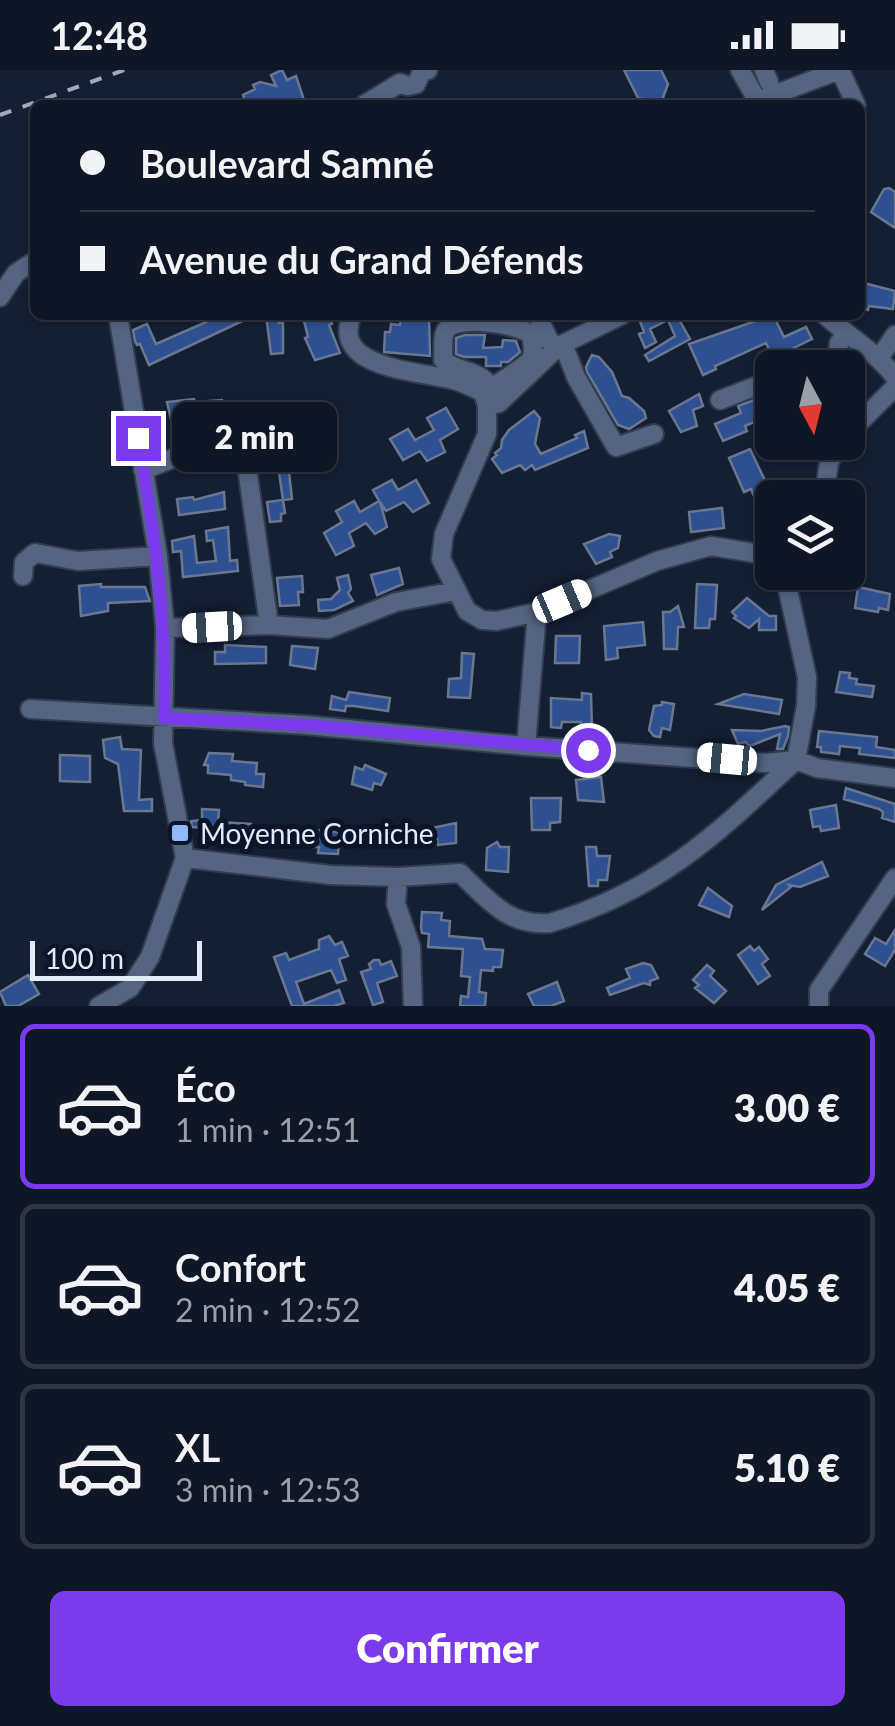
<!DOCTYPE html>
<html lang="fr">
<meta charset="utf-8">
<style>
body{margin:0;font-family:Lato,sans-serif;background:#1d2432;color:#f1f3f6;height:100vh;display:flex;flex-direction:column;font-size:38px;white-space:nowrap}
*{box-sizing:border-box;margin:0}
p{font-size:32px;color:#9b9fa7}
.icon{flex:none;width:55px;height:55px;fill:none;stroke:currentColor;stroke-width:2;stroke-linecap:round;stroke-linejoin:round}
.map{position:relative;height:936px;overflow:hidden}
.sheet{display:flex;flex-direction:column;background:#0f1726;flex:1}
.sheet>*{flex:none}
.top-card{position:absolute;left:30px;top:30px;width:835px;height:220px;border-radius:15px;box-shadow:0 2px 8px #0004,0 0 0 2px #2f3643;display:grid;align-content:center;height:220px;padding:0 50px;background:#0f1726}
.needle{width:65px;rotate:173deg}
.fabs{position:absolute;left:755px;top:280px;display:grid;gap:20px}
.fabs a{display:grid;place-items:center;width:110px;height:110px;border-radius:15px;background:#0f1726;box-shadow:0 2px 8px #0004,0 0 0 2px #2f3643;font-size:50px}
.scale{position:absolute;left:30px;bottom:25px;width:172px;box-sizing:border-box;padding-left:10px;border:5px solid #e2ebf9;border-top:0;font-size:28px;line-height:35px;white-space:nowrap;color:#e2ebf9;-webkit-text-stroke:8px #0b1529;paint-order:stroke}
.end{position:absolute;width:45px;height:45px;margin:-22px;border:12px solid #7c3aed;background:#fff;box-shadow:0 0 0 5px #fff}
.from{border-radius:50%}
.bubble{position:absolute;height:70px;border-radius:15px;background:#0f1726;box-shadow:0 2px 8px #0004,0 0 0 2px #2f3643;font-size:32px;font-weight:800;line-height:70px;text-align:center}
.car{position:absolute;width:30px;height:60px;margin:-30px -15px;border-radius:12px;box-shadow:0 0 8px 2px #0007;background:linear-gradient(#fff 24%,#345 0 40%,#fff 0 76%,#345 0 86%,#fff 0)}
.top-card b{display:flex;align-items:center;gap:35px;height:95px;font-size:38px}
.top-card b+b{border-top:2px solid #2f3643}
.top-card i{width:25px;height:25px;background:#f1f3f6}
ul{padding:18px 0 0;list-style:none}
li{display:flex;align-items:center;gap:30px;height:165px;margin:0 20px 15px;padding:0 30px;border:5px solid #2f3643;border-radius:15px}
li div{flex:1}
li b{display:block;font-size:38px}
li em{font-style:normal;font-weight:800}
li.current{border-color:#7c3aed}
li>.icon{width:90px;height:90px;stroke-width:1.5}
.primary-button{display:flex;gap:20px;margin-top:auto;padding:20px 50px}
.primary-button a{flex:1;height:115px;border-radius:15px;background:#7c3aed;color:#fff;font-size:40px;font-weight:800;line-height:115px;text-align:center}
.status{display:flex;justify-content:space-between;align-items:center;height:70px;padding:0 50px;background:#0f1726;direction:ltr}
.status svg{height:28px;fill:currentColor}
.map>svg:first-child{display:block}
</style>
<div class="status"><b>12:48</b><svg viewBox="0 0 49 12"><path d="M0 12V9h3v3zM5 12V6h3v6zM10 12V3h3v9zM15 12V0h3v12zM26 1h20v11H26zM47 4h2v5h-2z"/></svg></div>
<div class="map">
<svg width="895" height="936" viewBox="0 0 895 936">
<rect width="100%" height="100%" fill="#141f33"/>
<path fill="#2e5090" stroke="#697790" stroke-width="2.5" d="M282 0 287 10 296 6 304 30 292 35H228L244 28 243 25 255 19 253 15 260 12 276 16 271 5Z
M624 0H661L668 14 661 33 638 28Z
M889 118 895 122V158L871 142 884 119Z
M860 212 895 221 893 239 869 236 868 240 860 238Z
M222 245H255L149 295 140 274 137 275 135 271 133 260 147 254 156 274Z
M266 245H278L279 253 283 252V283L271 284Z
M307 245H330L332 254 329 255 340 283 315 290 305 268 308 267 304 251 308 249Z
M416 245H429L430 286 384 282 385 262H390L391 254 400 255 401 247 416 248Z
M648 245H680L677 246 690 269 649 291 645 285 675 266 668 250 650 259 656 272 645 278 639 264 644 262 639 249Z
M773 245 784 267 806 257 812 269 773 288 766 273 715 296 716 299 703 305 689 274Z
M465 265H485L483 278 502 277 503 270 516 271 520 282 508 292H501V296H486V287H464L456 284V268Z
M592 285 599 287 612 302 622 326 629 328 644 341 646 348 629 359 618 355 587 302 586 297Z
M699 324 703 336 693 340 697 356 681 362 669 341Z
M770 324 772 344 745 356 747 361 723 371 715 354 741 343 738 336Z
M194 329 195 332 222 330 223 337 234 336 235 350 214 352V359L174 362 167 332Z
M446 338 458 359 440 370 445 382 427 391 420 381 403 390 390 369 408 359 415 370 434 360 427 348Z
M534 341 540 348 535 374 541 384 577 368 575 365 584 361 588 378 535 400 532 395 525 400 520 395 502 403 492 389 497 385 495 383 501 378 502 370 509 360Z
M293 355 295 374 258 377 256 358Z
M750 379 770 421 772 420V470L751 419 744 422 729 388Z
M279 402H289L292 429 283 430 285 443 281 444V451L270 452 267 432 283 430Z
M392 410 398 420 416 410 429 433 413 442 404 432 386 441 380 432 387 457 375 464 366 453 349 463 354 476 336 485 324 463 342 452 336 441 354 431 360 442 379 431 373 420Z
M224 422 225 439 179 445 177 429 193 427 194 430Z
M722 438 724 458 691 462 689 442Z
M228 457 230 491 237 490 238 501 183 507 181 481 173 482 172 471 194 466 197 493 216 491 213 470 207 471 206 461Z
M609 464 620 466 618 478 610 482 612 487 596 494 584 474Z
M399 498 403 514 377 525 371 505Z
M348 505 351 519 348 523 353 531 334 540 319 541 318 530 331 529 340 520 337 508Z
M302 506 303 522H298L299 535 280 536 277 508Z
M101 514V517H145L150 531 108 533V541L81 546 79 516Z
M697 514 717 515 715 549H710L709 558H695Z
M858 517 890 524 888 540 879 538 878 542 855 538Z
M747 528 769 546H776V560H759V549L749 558 734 548 736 546 732 542Z
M678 536 684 557H678L677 579H664L663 542H670Z
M643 552 645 575 617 578 618 588 606 590 604 556Z
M556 566H580L579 593H555Z
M225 575 266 577V593L215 594V582H225Z
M292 576 318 578 315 599 290 595Z
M462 583 474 584 470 628 448 627 449 609 461 608Z
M840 602 850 603 849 608 857 609 856 614 874 616 872 627 836 622Z
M349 622 390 628 388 641 354 636H346L345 641 330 639 332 626 346 630Z
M582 623 591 624 592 661 580 660 581 652H562L561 658 551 657V628L582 630Z
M744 624 782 630 779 644 718 634Z
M662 632 674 634 670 660 662 658 660 667 654 666 649 660 654 636 662 635Z
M785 656 789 657 788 666 783 679H777L780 664 750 676 745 672 738 674 732 660 761 661Z
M819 661 877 667 876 677 895 680V688L859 684 860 678 840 676 839 684 821 682V677H817Z
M120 667 122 679 141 680 139 730 152 729V741H124L118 694 105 688 103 670Z
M209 683 233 684 232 691 257 693 256 704H264L263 717 245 715V712L231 710V705L208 703V695H204Z
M60 685 90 686V712L60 711Z
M365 695 386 704 381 715 374 713 372 720 352 714 355 697 363 700Z
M601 707 604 732 578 730 576 710Z
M846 718 895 734V752L882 748 883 742 879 739 844 729Z
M531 728H561L560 752 550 753V760H532Z
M836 735 839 758 821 761 820 756 813 757 810 740Z
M202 739 219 740 218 752 251 754 250 766 208 767V758L192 757 191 751 202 750Z
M456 753V773L438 775 437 769 428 770 427 759Z
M315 760 340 762 338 784 318 783 319 777H313Z
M497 772 500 777H509L508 802 486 800 487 778Z
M586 777H596L597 786H610L607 810H598V816H589Z
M822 792 828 806 800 817 789 815 791 817 762 840 776 815Z
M708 818 732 836 729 847 699 835Z
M422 842 442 843 441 850 450 851 449 866 482 869 485 879 503 880 501 897H493V901L481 900 479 922 486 923 485 936H460L461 926 468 927 470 907 461 906 463 879 428 877 429 864 422 863 421 857Z
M895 860V880L885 896 865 884 875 868 886 874Z
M329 866 335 875 342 872 348 886 339 889 346 910 337 913 331 900 296 912 304 934 339 920 344 933 333 936H292L274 887 286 883 289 890 319 879V870Z
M750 876 754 881 759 877 768 889 762 894 770 906 758 914 738 885Z
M374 890H379L381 895 391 891 397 906 377 913 383 932 373 935 361 902 371 899 369 894Z
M643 893 651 895 658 908 650 911V915L644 913 610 925 607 918 630 908 626 899Z
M707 895 714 901 710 906 726 921 714 933 695 918 699 915 693 910Z
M28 905 39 924 18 936H6L0 922Z
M557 912 564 931 551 936H534L528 924Z"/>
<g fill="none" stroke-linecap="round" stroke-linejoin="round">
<g stroke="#313c4f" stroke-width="22">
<path id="minor" d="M740 0 760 35
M764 0 769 12
M840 0 856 35
M758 31 839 0
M364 35 400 13 408 16 416 14 422 2 428 0
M0 227 16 203 35 191
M352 245C329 300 422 301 454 310 464 313 473 318 483 322L487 336V364L444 464 441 489 467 541 482 550 497 551 537 542 657 491 711 476 772 486
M537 245 550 272 559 276
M825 245C849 267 876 282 895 307
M563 274 576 307 616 377 654 364
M880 287 895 265
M836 298 839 273 846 264
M483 322C492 318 526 296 531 289 535 282 532 273 531 265 519 254 458 245 447 259 441 266 444 281 443 290 460 304 476 297 492 318
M720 330 772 310
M487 336 499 333 559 276 622 245
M848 364 895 317
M143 400 242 362 269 555
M824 428 829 392 841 372
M784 502 807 607 806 636 796 690
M23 506 24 492 35 483 78 491 158 486
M165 558 269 555 328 559 396 532 456 521
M30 639 306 655 526 676 766 693 796 690 817 698 895 708
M526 676 537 542
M185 788 331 805 398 807 460 803C487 829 509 857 550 853 658 821 717 764 796 690
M398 807 396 834 411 877 413 936
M99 936 130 918 150 887 185 788 163 673 165 558 158 486 118 245
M819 936V920L895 808"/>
</g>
<use href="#minor" stroke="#546481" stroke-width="18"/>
<path stroke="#a0aaba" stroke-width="4" stroke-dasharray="12 12" stroke-linecap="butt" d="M0 45 124 0"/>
</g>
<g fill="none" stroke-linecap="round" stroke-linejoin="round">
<path stroke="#7c3aed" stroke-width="12" d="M138 368C155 465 167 550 164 648L306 655 588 680"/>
</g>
<rect fill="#91b8fd" stroke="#0b1529" stroke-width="4" x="170" y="753" width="20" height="20" rx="5"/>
<g text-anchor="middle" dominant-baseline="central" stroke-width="10" stroke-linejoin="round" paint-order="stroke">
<g font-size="28" fill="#e2ebf9" stroke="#0b1529" text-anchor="start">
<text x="200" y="763">Moyenne Corniche</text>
</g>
</g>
</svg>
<div class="fabs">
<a><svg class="needle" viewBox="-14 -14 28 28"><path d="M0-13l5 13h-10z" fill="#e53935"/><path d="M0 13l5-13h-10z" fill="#9b9fa7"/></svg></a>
<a><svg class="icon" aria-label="layers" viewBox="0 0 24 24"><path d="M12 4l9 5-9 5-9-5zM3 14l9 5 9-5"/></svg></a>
</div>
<div class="scale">100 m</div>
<i class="end from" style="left:588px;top:680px"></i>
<i class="end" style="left:138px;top:368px"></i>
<div class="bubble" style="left:172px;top:332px;width:165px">2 min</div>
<i class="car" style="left:562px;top:531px;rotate:67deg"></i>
<i class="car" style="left:212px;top:557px;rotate:267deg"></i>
<i class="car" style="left:727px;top:689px;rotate:275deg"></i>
<div class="top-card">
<b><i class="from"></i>Boulevard Samné</b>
<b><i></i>Avenue du Grand Défends</b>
</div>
</div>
<section class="sheet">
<ul>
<li class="current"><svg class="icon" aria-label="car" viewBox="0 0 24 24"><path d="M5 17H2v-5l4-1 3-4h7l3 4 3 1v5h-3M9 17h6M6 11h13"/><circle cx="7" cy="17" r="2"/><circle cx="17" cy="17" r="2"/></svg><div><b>Éco</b><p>1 min · 12:51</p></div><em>3.00 €</em></li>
<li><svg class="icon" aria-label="car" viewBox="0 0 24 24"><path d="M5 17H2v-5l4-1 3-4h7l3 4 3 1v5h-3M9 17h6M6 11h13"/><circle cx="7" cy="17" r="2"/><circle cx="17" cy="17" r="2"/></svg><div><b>Confort</b><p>2 min · 12:52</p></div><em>4.05 €</em></li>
<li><svg class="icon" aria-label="car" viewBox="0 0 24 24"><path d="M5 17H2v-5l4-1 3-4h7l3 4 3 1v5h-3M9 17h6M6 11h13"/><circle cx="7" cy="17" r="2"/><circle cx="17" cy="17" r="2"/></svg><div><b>XL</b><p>3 min · 12:53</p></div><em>5.10 €</em></li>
</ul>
<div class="primary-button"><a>Confirmer</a></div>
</section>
